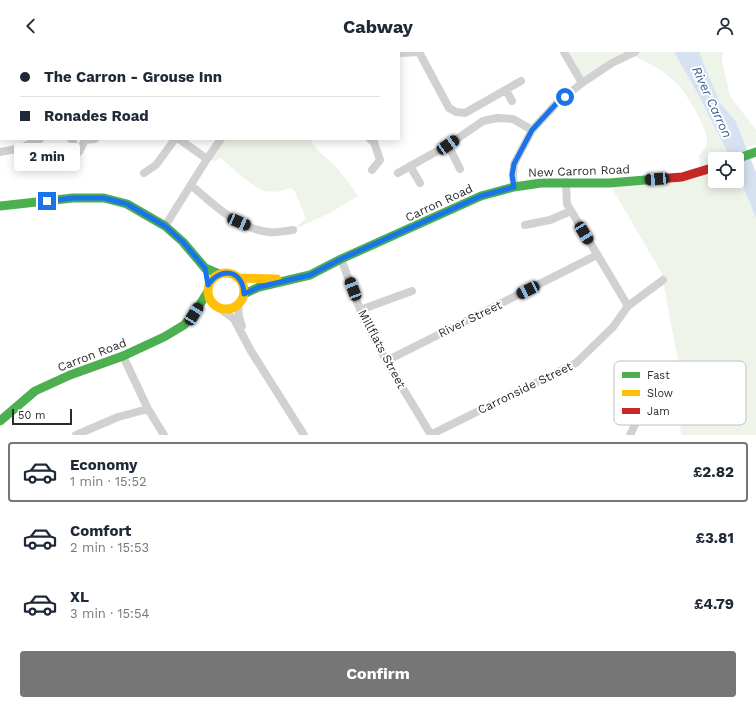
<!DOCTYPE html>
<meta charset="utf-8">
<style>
body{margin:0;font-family:"Work Sans",sans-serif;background:#f6f6f7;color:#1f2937;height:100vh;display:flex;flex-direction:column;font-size:15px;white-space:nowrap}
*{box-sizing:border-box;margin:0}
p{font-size:13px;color:#747a83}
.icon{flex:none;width:22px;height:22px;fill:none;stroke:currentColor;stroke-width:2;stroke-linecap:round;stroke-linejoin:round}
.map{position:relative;height:383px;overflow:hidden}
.side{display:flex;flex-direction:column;background:#fff;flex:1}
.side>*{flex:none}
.guide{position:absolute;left:0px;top:0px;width:400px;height:88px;box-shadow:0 2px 10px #0003;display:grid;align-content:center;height:88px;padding:0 20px;background:#fff}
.fabs{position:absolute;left:708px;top:100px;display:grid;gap:8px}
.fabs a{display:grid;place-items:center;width:36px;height:36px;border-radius:4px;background:#fff;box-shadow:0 2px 10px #0003;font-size:20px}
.scale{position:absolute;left:12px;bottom:10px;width:60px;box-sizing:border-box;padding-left:4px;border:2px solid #2c2c2c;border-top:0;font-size:11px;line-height:14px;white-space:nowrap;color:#2c2c2c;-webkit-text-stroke:3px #fff;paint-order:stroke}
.end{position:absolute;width:18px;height:18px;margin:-9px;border:5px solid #1a73e8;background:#fff;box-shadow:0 0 0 2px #fff}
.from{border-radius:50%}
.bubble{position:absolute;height:28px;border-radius:4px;background:#fff;box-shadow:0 2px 10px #0003;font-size:13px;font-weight:700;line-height:28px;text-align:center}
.car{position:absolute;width:12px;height:24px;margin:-12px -6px;border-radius:5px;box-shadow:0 0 3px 1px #0007;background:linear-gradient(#222 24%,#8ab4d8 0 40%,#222 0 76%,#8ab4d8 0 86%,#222 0)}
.guide b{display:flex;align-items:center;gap:14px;height:38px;font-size:15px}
.guide b+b{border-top:1px solid #e0e1e3}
.guide i{width:10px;height:10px;background:#1f2937}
ul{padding:7px 0 0;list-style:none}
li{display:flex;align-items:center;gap:12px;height:60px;margin:0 8px 6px;padding:0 12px;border:2px solid transparent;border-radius:4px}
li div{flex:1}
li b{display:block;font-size:15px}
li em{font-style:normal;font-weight:700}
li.on{border-color:#767676}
li>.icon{width:36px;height:36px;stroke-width:1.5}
.cta{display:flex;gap:8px;margin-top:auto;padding:8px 20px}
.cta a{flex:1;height:46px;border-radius:4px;background:#767676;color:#fff;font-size:16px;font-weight:700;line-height:46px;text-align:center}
header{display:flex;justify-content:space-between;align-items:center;height:52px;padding:0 20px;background:#fff;font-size:18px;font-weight:700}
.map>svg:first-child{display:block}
</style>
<header><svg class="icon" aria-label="back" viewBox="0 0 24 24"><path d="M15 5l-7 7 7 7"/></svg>Cabway<svg class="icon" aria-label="person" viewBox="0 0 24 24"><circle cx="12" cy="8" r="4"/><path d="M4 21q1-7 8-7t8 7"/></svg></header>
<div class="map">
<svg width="756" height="383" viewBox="0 0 756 383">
<rect width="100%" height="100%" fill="#fff"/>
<path fill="#eef4ea" d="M570 0H674L699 44 731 107H715V129H737V120L756 166V383H681L680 373 684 340 661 220 609 131 701 119 699 104C702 100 706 96 707 91 709 79 687 42 678 33 673 28 667 22 662 19 652 12 641 8 632 2L582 31 568 7Z
M699 0H723L722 9 730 44 756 78V94L753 93 746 96 735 68 720 51Z
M221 87H311C314 97 322 101 330 109 340 119 350 131 358 144L330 161 293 178 306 166 294 138 290 136C282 139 273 141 265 139 253 136 231 115 221 106L215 109 207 107Z"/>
<path fill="#d6e2f2" d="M674 0H699L720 51 735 68 756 120V166L737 120V107H731L699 44Z"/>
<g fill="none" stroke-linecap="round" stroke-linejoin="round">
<path stroke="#d1d1d1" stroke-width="8" d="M6 0V1
M68 0V1
M141 0 142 1
M386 0 393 1
M419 0 449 56 456 60 465 61 521 29
M564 0 582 31
M220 1 221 0
M365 1V0
M399 1 420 0
M0 28H1
M506 38 512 49
M71 87 73 89 74 100
M179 87 207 107
M370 87 374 90 380 108 372 118
M27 93 34 102 79 100 85 88 95 87
M448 93 460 117
M0 100 21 96 40 87
M20 107 32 105 34 102
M410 114 420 131
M144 121 156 113 175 87
M398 121 448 93 483 69 497 66 513 67 532 78
M566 130 567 152 628 254
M191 133C213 152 238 177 269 180 277 181 285 179 293 178
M514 135 513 123 514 112 532 78 556 52 582 31 612 11 635 0
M525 173 550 168 571 159
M165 174 207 107 221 87
M341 207C348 224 353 242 361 259 380 302 407 342 431 383
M238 253 239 265 242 274
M222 258 234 267 251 299 304 383
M360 258 412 239
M123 304 148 357 164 383
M386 309 597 203
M76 383 118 365 148 357
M430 383 576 311 613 275 628 254 663 228
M630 383C642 356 652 347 676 331"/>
<path stroke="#4caf50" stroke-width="9" d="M736 107 756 100
M0 154 73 146H104L127 152 165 174 183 190 205 216 219 222
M244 242 259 235 310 223 341 207 481 144 514 135 541 131H609L657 127
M0 369 35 339 70 323 123 304 164 285 184 273 194 262 207 241"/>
<path stroke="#ffc107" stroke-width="9" d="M208 239a18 18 0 1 1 36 0a18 18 0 1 1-36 0Z
M238 226 277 227"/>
<path stroke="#c62828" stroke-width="9" d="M657 127 682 125 715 115"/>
</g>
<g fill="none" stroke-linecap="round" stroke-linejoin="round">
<path stroke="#1a73e8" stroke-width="5" d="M47 149 73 146H104L127 152 165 174 183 190 205 216 208 233C221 214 243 218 244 242L259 235 310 223 341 207 481 144 514 135 512 123 514 112 532 78 556 52 565 45"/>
</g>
<g text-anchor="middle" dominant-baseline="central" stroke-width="4" stroke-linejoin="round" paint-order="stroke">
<g font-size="12" fill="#2c2c2c" stroke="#fff">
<text transform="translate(579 119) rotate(-2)">New Carron Road</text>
<text transform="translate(439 151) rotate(-25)">Carron Road</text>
<text transform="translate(470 267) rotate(-26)">River Street</text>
<text transform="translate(382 297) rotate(62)">Millflats Street</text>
<text transform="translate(92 303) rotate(-21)">Carron Road</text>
<text transform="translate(525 336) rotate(-26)">Carronside Street</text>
</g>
<g font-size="13" font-style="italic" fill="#386190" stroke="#fff">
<text transform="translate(712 50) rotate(65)">River Carron</text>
</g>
</g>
<rect x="614" y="309" width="132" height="64" rx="6" fill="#fff" stroke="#c0c0c0" stroke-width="1"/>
<rect x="622" y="320" width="18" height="6" fill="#4caf50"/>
<rect x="622" y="338" width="18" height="6" fill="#ffc107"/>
<rect x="622" y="356" width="18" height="6" fill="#c62828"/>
<g font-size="11" fill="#2c2c2c">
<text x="647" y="327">Fast</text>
<text x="647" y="345">Slow</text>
<text x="647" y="363">Jam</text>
</g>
</svg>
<div class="fabs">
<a><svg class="icon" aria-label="locate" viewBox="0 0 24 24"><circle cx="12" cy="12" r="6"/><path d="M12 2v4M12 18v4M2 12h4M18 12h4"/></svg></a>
</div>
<div class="scale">50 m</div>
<i class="end from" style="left:565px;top:45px"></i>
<i class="end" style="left:47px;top:149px"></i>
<div class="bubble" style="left:14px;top:91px;width:66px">2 min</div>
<i class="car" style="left:448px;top:93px;rotate:55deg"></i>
<i class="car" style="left:657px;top:127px;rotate:266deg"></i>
<i class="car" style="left:239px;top:170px;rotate:113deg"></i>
<i class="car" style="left:584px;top:181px;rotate:149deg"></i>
<i class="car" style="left:353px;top:237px;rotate:339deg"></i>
<i class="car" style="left:528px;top:238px;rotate:243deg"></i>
<i class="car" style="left:194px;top:262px;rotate:32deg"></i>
<div class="guide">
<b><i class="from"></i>The Carron - Grouse Inn</b>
<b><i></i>Ronades Road</b>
</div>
</div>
<section class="side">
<ul>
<li class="on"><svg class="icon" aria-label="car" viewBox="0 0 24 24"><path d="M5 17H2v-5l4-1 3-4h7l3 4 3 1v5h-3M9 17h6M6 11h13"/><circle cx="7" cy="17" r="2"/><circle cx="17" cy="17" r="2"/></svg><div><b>Economy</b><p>1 min · 15:52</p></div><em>£2.82</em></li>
<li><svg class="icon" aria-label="car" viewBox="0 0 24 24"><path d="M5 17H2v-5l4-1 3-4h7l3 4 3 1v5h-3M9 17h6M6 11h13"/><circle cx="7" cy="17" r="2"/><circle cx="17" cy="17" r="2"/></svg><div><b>Comfort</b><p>2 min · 15:53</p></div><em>£3.81</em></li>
<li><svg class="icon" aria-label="car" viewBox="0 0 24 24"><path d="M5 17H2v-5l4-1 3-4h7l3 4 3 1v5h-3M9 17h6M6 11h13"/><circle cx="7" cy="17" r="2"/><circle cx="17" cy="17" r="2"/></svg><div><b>XL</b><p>3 min · 15:54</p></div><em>£4.79</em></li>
</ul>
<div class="cta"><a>Confirm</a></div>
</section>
